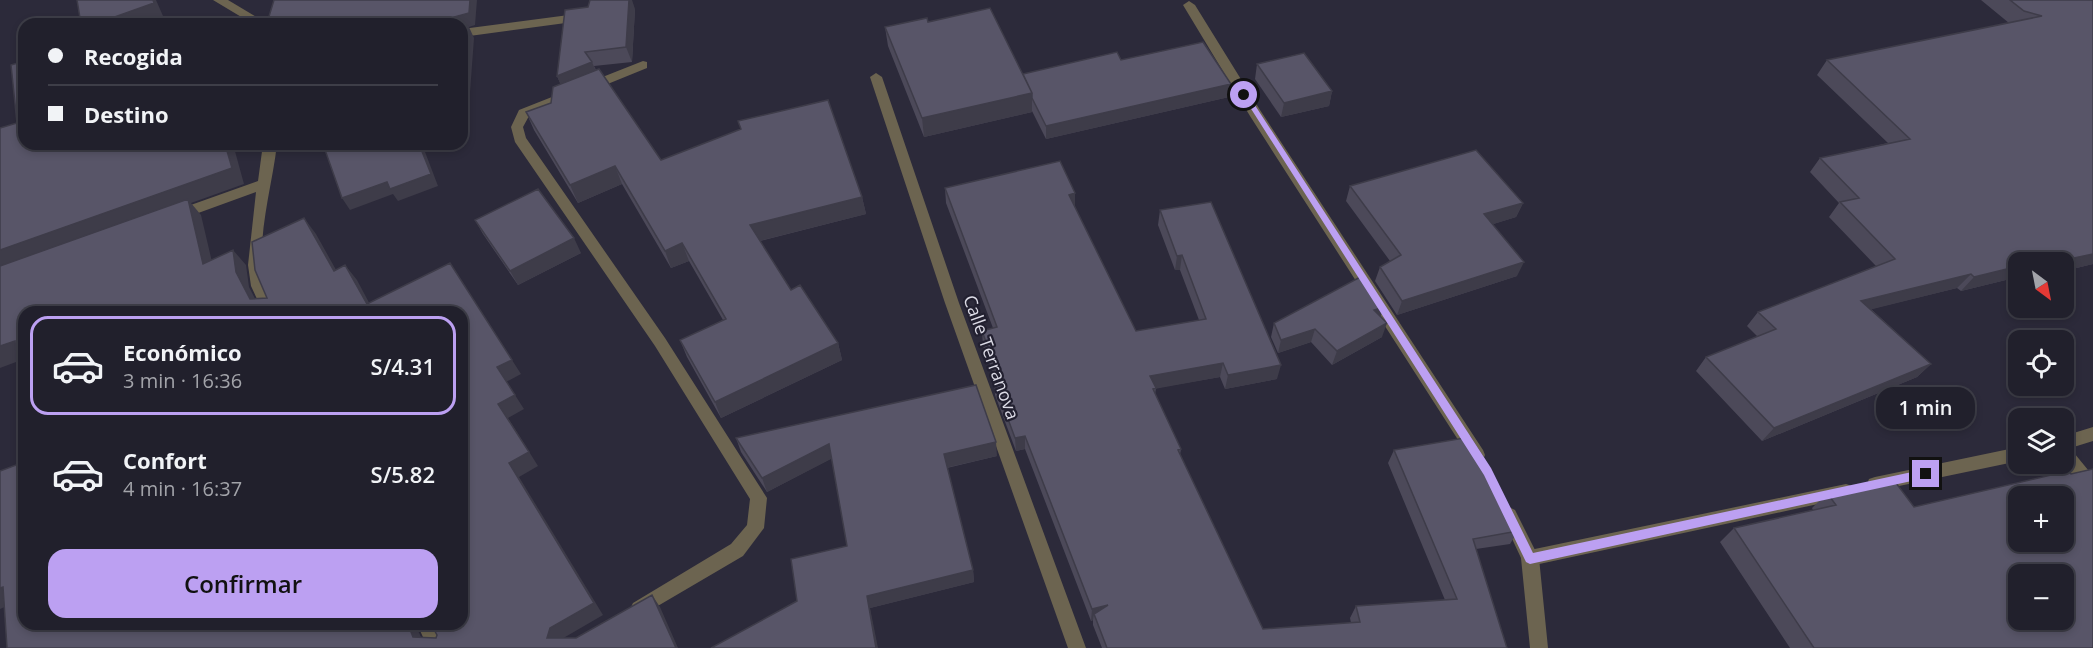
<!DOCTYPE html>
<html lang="es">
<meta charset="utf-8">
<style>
body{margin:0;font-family:"Open Sans",sans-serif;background:#2d2d38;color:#f1f3f6;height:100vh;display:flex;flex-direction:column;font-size:22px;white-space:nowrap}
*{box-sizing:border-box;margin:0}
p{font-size:20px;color:#a2a3a9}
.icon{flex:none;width:33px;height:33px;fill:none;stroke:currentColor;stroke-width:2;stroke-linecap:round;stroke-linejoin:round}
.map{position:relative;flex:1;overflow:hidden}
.sheet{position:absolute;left:18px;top:306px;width:450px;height:324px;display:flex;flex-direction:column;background:#21202c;border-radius:18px;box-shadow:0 3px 9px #0003,0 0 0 2px #3e3e48}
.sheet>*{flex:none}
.top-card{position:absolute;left:18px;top:18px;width:450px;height:132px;border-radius:18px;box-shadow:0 3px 9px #0003,0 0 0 2px #3e3e48;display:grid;align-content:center;height:132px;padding:0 30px;background:#21202c}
.needle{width:39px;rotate:148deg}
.tools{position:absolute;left:2008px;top:252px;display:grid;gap:12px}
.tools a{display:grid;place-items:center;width:66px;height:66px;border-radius:12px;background:#21202c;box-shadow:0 3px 9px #0003,0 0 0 2px #3e3e48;font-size:30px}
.end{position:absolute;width:27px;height:27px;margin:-14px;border:8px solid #bca0f2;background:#111;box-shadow:0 0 0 3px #111}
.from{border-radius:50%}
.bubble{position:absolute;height:42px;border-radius:18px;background:#21202c;box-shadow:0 3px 9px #0003,0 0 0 2px #3e3e48;font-size:20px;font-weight:600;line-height:42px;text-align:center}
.top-card b{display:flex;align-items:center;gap:21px;height:57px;font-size:22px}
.top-card b+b{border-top:2px solid #3e3e48}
.top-card i{width:15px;height:15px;background:#f1f3f6}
ul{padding:10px 0 0;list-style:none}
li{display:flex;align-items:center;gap:18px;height:99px;margin:0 12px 9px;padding:0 18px;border:3px solid transparent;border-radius:18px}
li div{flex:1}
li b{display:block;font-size:22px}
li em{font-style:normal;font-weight:600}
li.selected{border-color:#bca0f2}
li>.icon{width:54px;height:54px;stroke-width:1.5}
.action{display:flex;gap:12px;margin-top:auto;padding:12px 30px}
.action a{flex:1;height:69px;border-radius:18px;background:#bca0f2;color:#111;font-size:24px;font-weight:600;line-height:69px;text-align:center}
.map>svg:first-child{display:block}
</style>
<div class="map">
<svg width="2093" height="648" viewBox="0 0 2093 648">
<rect width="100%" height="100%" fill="#2c2a3a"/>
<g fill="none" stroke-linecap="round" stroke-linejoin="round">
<path fill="#6c6450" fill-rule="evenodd" d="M213 0H228L268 24H253Z
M584 13 588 14V20L462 37V29Z
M643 61 647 62V68L529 116 523 127 526 138 665 338 767 498 764 528 743 556 639 617 633 615 630 609 633 603 731 544 747 525 750 499 655 346 515 142 511 127 519 110Z
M263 144H277C272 188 256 237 264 282 266 293 273 302 277 312H263L251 286 248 265 256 192 179 220 172 215 174 211 258 181Z
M2093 427V441L2064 450V436Z
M2019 447V461L1875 491 1869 489 1867 484 1869 479 1875 477Z
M1846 484 1852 486 1854 491 1852 496 1846 498 1530 566 1524 564 1521 558 1524 552 1530 550Z
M417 624H435L447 648H428Z"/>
<path fill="#6c6450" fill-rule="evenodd" d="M1189 1 1195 5 1260 110 1483 450 1485 455 1483 460 1477 462 1471 460 1250 116 1183 5Z
M876 73 882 77 959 303 1086 648H1068L945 303 870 77Z
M2064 446 2070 448 2093 476V495L2087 493 2063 464Z
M1509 507 1515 510 1539 558 1548 648H1530L1521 558 1501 515 1503 510Z"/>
</g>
<path fill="#4c4959" d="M1981 0H2093V264L2064 271V262H2019V281L2014 283 2010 279 1961 291 1957 288 1871 309 1931 364 1917 377 1762 441 1696 371 1706 357 1758 337 1747 326 1758 312 1876 266 1829 217 1839 203 1810 172 1820 158 1888 143 1817 75 1827 60 2009 23Z
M635 9 632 62 594 66 596 70 661 160 862 197 866 214 760 241 791 290 838 343 842 360 721 418 687 357 680 340 723 320 689 261 671 268 622 184 578 203 534 130 526 112 551 103 561 85 557 76Z
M928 22 1023 74 1121 60 1229 97 1046 139 1032 111V112L924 137 888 46 885 27Z
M1257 64 1332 91 1329 106 1281 117 1255 79Z
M1350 186 1523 203 1516 217 1493 224 1517 276 1397 315 1375 281 1380 267 1390 261 1346 201Z
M945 188 1075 207 1136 331 1199 320 1180 270H1175L1158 225 1160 210 1277 379 1225 389 1220 377 1156 388 1155 395 1181 449 1180 455 1263 629 1351 623 1350 618 1356 606 1445 600 1388 463 1394 450 1518 531 1510 544 1476 549 1507 648H1102L1093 625V620L1091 621 1025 449 1016 451 995 395 994 381H996L983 346 982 331 993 328 946 203Z
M475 220 581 253 518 285 483 234Z
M1384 307 1380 317 1382 337 1332 365 1311 342 1278 353 1271 337 1274 323Z
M736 438 997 456 947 468 973 570 974 582 870 608 797 601 847 546 832 458 767 492 741 452Z
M1827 493 2093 648H1790L1720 542 1734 528 1813 510 1812 508Z"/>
<path fill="#3e3c49" d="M153 0H156L163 16 140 24H95Z
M470 0H477L475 25 469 27 474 38 467 133 462 134V24H454V17Z
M629 0H632L635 9 632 62 626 47Z
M313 17 317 24H268L267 23Z
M592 62 598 76 563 90 557 76Z
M1231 84 1229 97 1046 139V126Z
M1332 91 1329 106 1281 117 1284 103Z
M1032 93V112L924 137 922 118Z
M225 144H233L244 184 191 203 201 215 216 279 0 272V250Z
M419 144H422L438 186 398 201 393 194 350 210 342 198Z
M615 166 622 184 578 203 570 185Z
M1075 193V208L1069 195Z
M862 197 866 214 755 242 750 225Z
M1523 203 1516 217 1478 229 1484 214Z
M304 218 316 234 345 286 334 271Z
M574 238 581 253 518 285 510 271Z
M682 243 689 261 671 268 665 251Z
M233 250 246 265 249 287 262 312 250 299 236 272Z
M2093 254V264L2064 271V262H2055Z
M1182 255 1180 270H1175L1177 256Z
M1524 262 1517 276 1397 315 1402 301Z
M345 265 357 280 374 312 367 304Z
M2019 266V270L2010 279 1961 291 1974 277Z
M1971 274 1957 288 1849 315 1861 301Z
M1384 307 1379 321 1374 310Z
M1387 323 1382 337 1332 365 1337 351Z
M1315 329 1311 342 1278 353 1281 340Z
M15 341 24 359 0 368V346Z
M838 343 842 360 721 418 715 402Z
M512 360 521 374 506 382 497 367Z
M1223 363 1220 377 1149 390 1150 376Z
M1931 364 1917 377 1762 441 1774 428Z
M1281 365 1277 379 1225 389 1228 375Z
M515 395 524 409 508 418 538 466 519 477 603 615 560 640 547 638 509 463 498 404Z
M1025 436V449L1016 451 1015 438Z
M996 442 997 456 945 468 944 454Z
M829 444 833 458 767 492 762 478Z
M973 570 974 582 870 608 878 648H876L867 596Z
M3 587 23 599 0 609V588Z
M652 595 660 607 678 648H676Z
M1108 605 1094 614 1093 620 1091 621 1092 609Z
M408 624H415L426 648 413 637Z"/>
<path fill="#585568" stroke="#3e3c49" stroke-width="1.5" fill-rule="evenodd" d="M77 0H153L154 3 95 24H81Z
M274 0H470L469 13 454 17V24H311L313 17 267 23Z
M590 0H629L626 47 585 52 592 62 557 76 565 10 588 7Z
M2010 0H2093V254L2055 262H2019V266L1974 277 1971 274 1861 301 1931 364 1774 428 1706 357 1776 329 1758 312 1895 259 1840 202 1859 198 1820 158 1910 139 1827 60 2042 16 2024 11Z
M990 8 1032 93 922 118 885 27 927 18 928 22Z
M468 25 462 105V26Z
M1203 42 1231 84 1046 126 1032 98V93L1023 74 1117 52 1121 60Z
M1304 53 1332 91 1284 103 1257 64Z
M24 61V144H225L232 168 0 250V128L17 123 11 65Z
M599 69 661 160 741 129 738 121 828 100 862 197 750 225 791 290 800 285 838 343 715 402 680 340 726 319 682 243 665 251 615 166 570 185 526 112 551 103 553 87Z
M325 144H419L431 174 390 189 387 182 342 198 324 147Z
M1476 150 1523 203 1484 214 1524 262 1402 301 1380 267 1401 255 1350 186Z
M1060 161 1075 193 1069 195 1136 331 1206 319 1182 255 1177 256 1160 210 1211 202 1281 365 1228 375 1223 363 1150 376 1156 388 1153 389 1181 449 1178 450 1263 629 1360 622 1356 606 1457 599 1394 450 1470 437 1485 460 1518 531 1473 539 1507 648H1107L1094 614 1108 605 1092 609 1025 436 1015 438 994 381 1000 380 982 331 997 327 945 188Z
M538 189 574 238 510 271 475 220Z
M188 199 203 264 233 250 236 272 250 299 267 298 255 270 252 242 304 218 334 271 345 265 367 304 450 263 512 360 497 367 515 395 498 404 529 452 509 463 594 603 550 628 547 638H576L652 595 676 648H7L3 587 0 588V471L24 462V624H408L413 637 436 638 437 635 431 624H462V312H24V414H21L15 341 0 346V266Z
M1364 275 1384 307 1374 310 1387 323 1337 351 1315 329 1281 340 1274 323Z
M976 385 996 442 944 454 973 570 867 596 876 648H711L797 601 791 559 847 546 829 444 762 478 736 438Z
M2093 469V648H1814L1734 528 1836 505 1827 493 1893 479 1914 507 2068 471 2071 474ZM2019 496H2064V542H2019ZM2019 574H2064V620H2019Z"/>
<path fill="#bca0f2" d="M1241 93H1247L1491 468 1533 553 1926 469 1931 474 1930 477 1530 564 1526 562 1484 475Z"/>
<g text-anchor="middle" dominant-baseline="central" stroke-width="4.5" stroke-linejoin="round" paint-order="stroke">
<g font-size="18" fill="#dcdbe6" stroke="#222030">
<text transform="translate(992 357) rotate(70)">Calle Terranova</text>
</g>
</g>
</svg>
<div class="tools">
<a><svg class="needle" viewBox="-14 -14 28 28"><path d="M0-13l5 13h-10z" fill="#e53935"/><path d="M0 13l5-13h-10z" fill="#a2a3a9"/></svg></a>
<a><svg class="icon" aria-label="locate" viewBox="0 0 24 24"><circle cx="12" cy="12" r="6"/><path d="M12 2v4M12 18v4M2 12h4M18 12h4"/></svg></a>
<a><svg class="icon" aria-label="layers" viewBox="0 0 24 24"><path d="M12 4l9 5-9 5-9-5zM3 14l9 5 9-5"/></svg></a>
<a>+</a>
<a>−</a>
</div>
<i class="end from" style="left:1244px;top:95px"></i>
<i class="end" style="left:1926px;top:474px"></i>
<div class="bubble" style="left:1876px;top:387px;width:99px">1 min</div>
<div class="top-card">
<b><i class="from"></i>Recogida</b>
<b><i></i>Destino</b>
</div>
<section class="sheet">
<ul>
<li class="selected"><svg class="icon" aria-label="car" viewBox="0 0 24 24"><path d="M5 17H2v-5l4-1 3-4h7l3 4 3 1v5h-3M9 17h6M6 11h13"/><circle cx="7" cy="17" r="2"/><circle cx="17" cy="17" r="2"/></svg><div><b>Económico</b><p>3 min · 16:36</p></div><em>S/4.31</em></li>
<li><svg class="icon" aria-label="car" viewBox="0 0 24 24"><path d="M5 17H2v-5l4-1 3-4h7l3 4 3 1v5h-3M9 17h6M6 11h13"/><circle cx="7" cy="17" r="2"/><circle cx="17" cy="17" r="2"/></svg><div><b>Confort</b><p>4 min · 16:37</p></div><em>S/5.82</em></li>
</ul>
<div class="action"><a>Confirmar</a></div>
</section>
</div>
